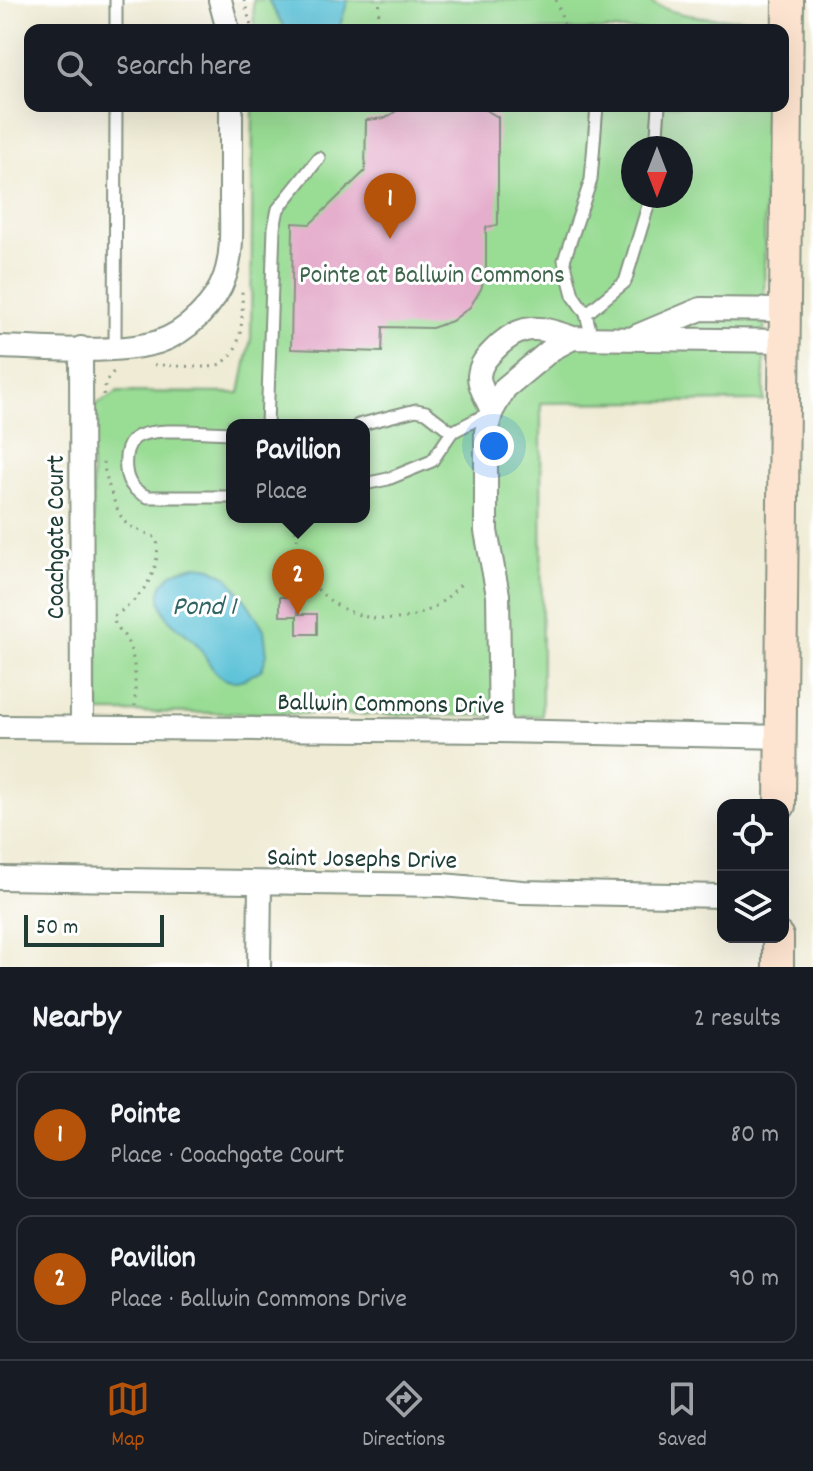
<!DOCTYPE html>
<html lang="en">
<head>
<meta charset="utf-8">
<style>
	body { margin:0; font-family:Dekko,sans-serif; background:#20242c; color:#f1f3f6 }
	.controls { position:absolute; right:24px; bottom:24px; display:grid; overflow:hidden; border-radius:16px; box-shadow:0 8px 32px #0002 }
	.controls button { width:72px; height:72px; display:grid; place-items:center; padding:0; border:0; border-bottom:2px solid #363941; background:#171b24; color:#f1f3f6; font:40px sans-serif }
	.compass { position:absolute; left:621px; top:136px; width:72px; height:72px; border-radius:50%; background:#171b24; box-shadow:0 8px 32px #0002; rotate:180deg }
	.scale { position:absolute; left:24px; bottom:20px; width:140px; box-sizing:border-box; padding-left:8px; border:4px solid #1f3d34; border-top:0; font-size:22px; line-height:28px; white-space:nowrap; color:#1f3d34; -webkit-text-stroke:6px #fff; paint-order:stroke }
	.you { position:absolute; left:494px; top:446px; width:28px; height:28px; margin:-20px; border:6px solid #fff; border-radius:50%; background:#1a73e8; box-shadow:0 0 0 12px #1a73e833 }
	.badge { display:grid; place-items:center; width:52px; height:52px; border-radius:50%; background:#b45309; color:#fff; font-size:26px; font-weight:700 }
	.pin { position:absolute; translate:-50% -66px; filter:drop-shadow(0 2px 4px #0008) }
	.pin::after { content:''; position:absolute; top:42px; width:28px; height:24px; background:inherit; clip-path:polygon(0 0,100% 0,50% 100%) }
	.popup { position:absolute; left:226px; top:419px; width:144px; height:104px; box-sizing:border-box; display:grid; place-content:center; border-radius:16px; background:#171b24; filter:drop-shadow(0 2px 6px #0005); font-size:26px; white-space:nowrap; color:#9ea1a6 }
	.popup b { font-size:30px; color:#f1f3f6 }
	.popup::after { content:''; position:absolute; left:50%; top:100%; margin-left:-16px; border:16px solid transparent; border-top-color:#171b24 }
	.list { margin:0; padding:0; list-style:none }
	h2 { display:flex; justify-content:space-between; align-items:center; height:104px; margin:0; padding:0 32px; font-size:34px }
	h2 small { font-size:26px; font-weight:400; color:#9ea1a6 }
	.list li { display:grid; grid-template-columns:52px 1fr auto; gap:24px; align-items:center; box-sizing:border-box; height:128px; margin:0 16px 16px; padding:0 16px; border:2px solid #363941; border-radius:16px }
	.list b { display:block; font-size:30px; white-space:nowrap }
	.list p { margin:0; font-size:26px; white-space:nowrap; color:#9ea1a6 }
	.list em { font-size:26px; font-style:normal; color:#9ea1a6 }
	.icon { flex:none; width:44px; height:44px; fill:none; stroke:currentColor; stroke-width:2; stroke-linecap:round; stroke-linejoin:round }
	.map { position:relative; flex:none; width:813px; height:967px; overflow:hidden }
	.search { position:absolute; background:#171b24; box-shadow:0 8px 32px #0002; left:24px; right:24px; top:24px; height:88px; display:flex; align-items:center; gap:20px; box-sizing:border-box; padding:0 28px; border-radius:16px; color:#9ea1a6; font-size:30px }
	.sheet { height:392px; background:#171b24 }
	nav { display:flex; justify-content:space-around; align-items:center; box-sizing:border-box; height:112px; border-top:2px solid #363941; background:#171b24; font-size:22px; color:#9ea1a6 }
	nav a { display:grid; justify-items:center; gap:4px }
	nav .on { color:#b45309 }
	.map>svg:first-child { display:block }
	.green { fill:#99dc94; stroke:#5c8c64; stroke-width:2; fill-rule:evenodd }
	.water { fill:#5ac1d7; stroke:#3c7f86; stroke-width:2 }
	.building { fill:#e5aecc }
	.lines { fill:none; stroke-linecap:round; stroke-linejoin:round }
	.lane-casing { stroke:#879484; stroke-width:15 }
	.street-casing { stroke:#879484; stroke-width:26 }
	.secondary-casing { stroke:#879484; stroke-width:34 }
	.path { stroke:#879484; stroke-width:3; stroke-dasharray:2 6; stroke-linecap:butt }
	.lane { stroke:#fff; stroke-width:11 }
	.street { stroke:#fff; stroke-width:22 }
	.secondary { stroke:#fde4d0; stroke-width:30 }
	.labels { text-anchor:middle; stroke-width:6; stroke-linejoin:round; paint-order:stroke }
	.park-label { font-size:26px; fill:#3e654c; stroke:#fff }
	.street-label { font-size:26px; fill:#1f3d34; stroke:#fff }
	.water-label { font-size:28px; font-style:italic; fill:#316565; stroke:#fff }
</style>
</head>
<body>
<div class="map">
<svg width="813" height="967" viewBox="0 0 813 967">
	<rect width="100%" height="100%" fill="#fff"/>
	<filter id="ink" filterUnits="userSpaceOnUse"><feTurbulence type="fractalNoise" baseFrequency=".0125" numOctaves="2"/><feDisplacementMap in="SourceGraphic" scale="16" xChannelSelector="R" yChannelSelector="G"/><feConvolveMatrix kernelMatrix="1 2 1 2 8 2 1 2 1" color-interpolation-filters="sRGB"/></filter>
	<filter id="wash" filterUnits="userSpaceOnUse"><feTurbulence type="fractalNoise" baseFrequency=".006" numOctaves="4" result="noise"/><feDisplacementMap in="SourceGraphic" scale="32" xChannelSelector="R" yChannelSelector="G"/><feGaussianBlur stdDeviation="1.8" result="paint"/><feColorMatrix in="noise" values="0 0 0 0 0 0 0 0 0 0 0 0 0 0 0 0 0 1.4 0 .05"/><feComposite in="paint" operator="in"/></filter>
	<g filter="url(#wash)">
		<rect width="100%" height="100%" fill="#efebd4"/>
		<path class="green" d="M253 0H646C683 21 724 19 766 19V30H254Z
			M253 106H765L764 401 541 403 542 716 99 712 90 408 118 392 240 393 251 338ZM633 148H681V196H633ZM232 425H364V517H232Z"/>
		<path class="water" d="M268 0H348L339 29 289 30 285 29Z
			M197 566 211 568 228 577 248 604 264 629 267 655 262 669C251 676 240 684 227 680 211 674 206 654 195 642 187 633 174 627 167 617 149 587 168 570 197 566Z"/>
		<g id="blocks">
			<path class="building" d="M403 106H479L498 117V225L486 227V272L481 289 470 307 452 321 432 328 383 327 382 352 291 349 293 223 310 224 365 171 366 120 386 118Z
				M280 597H298V614H317V634H297V616H280Z"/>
		</g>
	</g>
	<g filter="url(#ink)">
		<use href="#blocks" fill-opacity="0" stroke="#879484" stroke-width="2"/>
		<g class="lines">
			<g class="lane-casing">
				<path id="lane" d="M116 30V0
					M656 148 659 106
					M586 314 625 282 651 196
					M592 338 586 314 573 295 564 260 591 180 597 106
					M115 348 116 106
					M267 425 274 228 278 209 319 158
					M358 425 416 410 426 412 452 432
					M232 433C211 433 147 425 133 440 125 448 125 460 126 470 128 485 135 491 148 497H232
					M364 484 388 479 432 461 452 432 491 412"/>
			</g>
			<g class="street-casing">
				<path id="street" d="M220 0 228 30
					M637 336 701 309 784 310
					M0 347C47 348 114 355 158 342 186 333 216 304 225 276 233 253 231 227 231 203 231 171 231 138 231 106
					M81 348 82 726
					M492 411C488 401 479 387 479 376 480 364 487 357 494 350 521 322 540 326 573 338
					M0 727 500 731 782 737
					M500 731 498 595 486 531V432L492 411 505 388 552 349 573 338 784 341
					M0 878 442 885 522 892 723 896
					M259 967 260 883"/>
			</g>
			<g class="secondary-casing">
				<path id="secondary" d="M780 805 788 0
					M778 967V937"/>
			</g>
			<path class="path" d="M244 0 252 30
				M556 0 566 30
				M377 30 380 0
				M154 365C171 365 188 367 205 367 244 367 243 319 242 291
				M103 395 106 381 115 370
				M103 462C105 475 117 517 127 524 136 531 146 531 157 539 161 573 141 599 114 616L115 625C138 646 135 677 135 706
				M294 522C297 538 299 554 305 570 325 614 385 631 427 611 441 604 450 595 461 584"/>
			<use href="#lane" class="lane"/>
			<use href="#street" class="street"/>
			<use href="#secondary" class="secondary"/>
		</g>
	</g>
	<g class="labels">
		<g class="park-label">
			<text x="432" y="282">Pointe at Ballwin Commons</text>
		</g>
		<g class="street-label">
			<text transform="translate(54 537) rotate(-90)" y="9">Coachgate Court</text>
			<text transform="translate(391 702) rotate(1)" y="9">Ballwin Commons Drive</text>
			<text transform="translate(362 857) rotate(1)" y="9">Saint Josephs Drive</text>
		</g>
		<g class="water-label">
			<text x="204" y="614">Pond 1</text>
		</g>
	</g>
</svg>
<div class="controls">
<button><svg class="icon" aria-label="locate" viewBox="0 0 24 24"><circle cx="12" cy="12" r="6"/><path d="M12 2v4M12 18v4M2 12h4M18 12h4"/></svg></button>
<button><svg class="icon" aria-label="layers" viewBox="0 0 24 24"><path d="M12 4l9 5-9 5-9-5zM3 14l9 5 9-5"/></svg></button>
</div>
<svg class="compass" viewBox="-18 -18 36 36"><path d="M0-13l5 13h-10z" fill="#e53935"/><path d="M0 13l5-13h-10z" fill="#9ea1a6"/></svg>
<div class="scale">50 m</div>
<div class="you"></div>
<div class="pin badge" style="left:390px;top:239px">1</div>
<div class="pin badge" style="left:298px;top:615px">2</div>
<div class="popup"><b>Pavilion</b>Place</div>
<div class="search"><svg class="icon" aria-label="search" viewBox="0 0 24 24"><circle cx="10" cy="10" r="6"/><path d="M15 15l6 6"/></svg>Search here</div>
</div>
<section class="sheet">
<h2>Nearby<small>2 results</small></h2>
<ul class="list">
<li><span class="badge">1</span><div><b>Pointe</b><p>Place · Coachgate Court</p></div><em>80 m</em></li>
<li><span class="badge">2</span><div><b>Pavilion</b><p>Place · Ballwin Commons Drive</p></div><em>90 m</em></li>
</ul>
</section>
<nav>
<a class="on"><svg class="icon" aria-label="map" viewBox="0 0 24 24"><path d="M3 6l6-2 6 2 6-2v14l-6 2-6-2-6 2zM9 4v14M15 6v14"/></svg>Map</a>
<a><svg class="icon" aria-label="directions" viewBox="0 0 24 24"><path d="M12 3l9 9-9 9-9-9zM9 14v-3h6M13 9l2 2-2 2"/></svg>Directions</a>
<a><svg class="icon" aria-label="saved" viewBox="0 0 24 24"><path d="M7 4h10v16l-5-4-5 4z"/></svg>Saved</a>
</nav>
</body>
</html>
